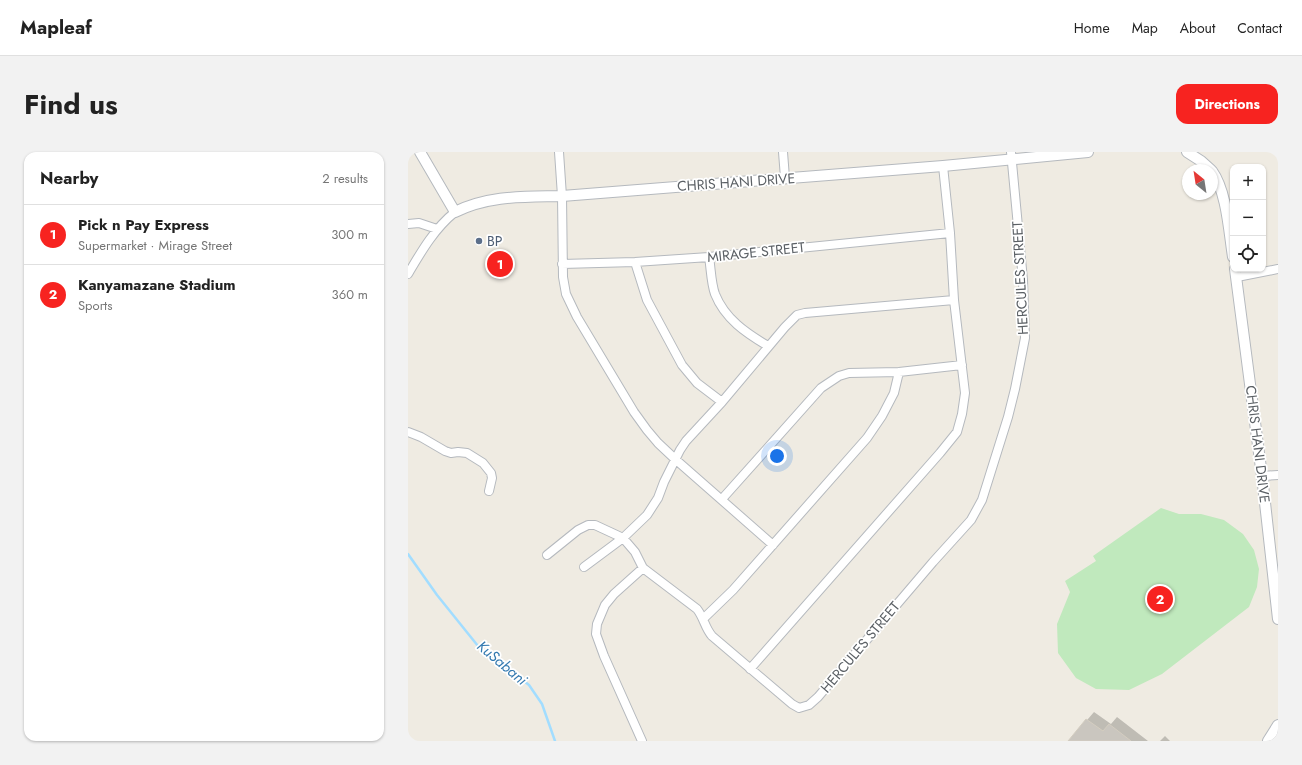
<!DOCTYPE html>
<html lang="en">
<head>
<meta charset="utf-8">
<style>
	body { margin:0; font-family:Jost,sans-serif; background:#f2f2f2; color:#222 }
	.controls { position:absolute; right:12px; top:12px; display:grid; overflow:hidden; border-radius:8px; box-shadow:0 1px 3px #0004 }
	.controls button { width:36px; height:36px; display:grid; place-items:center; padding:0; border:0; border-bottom:1px solid #e0e0e0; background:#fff; color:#222; font:20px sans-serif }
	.compass { position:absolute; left:774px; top:12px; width:36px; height:36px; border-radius:50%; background:#fff; box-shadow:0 1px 3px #0004; rotate:330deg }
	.you { position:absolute; left:369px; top:304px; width:14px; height:14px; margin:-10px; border:3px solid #fff; border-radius:50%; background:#1a73e8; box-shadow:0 0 0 6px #1a73e833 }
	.badge { display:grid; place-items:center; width:26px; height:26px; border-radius:50%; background:#f72320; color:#fff; font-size:13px; font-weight:700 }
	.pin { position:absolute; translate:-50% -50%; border:2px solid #fff; box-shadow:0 1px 4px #0006 }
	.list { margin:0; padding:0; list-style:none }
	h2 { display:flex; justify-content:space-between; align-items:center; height:52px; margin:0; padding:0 16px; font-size:17px }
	h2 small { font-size:13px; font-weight:400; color:#767676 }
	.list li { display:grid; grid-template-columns:26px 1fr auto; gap:12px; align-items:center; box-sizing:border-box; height:60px; padding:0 16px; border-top:1px solid #e0e0e0 }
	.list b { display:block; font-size:15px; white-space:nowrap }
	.list p { margin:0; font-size:13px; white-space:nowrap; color:#767676 }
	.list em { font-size:13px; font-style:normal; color:#767676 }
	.icon { flex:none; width:22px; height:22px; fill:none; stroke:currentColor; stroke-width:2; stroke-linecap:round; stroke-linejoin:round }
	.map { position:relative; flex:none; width:870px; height:589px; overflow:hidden; border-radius:12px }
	header { display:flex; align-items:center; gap:24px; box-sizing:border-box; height:56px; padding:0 20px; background:#fff; border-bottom:1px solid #e0e0e0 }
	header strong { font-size:19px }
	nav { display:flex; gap:22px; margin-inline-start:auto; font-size:14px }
	.intro { display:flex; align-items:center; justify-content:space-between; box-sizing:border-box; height:96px; padding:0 24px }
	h1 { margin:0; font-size:28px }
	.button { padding:10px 18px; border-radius:12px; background:#f72320; color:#fff; font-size:14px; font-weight:700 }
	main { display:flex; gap:24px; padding:0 24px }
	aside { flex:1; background:#fff; border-radius:12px; box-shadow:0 1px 3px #0004 }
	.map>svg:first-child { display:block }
	.green { fill:#c0e9bd }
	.shadow { fill:#0003 }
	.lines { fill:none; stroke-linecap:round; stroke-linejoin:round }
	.stream { stroke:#a2ddff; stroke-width:2.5 }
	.building { fill:#cac6bf; stroke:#d4cdc0 }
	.minor-casing { stroke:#b5b9be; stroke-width:10 }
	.tertiary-casing { stroke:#b5b9be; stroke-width:12 }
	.minor { stroke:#fff; stroke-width:8 }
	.tertiary { stroke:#fff; stroke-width:10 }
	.service-dot { fill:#5c6f8a; stroke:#fff; stroke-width:1.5 }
	.labels { text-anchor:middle; stroke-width:3.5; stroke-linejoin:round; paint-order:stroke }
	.street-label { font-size:14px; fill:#5b6065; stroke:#fff }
	.service-label { font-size:14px; fill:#4e5e75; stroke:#fff; text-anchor:start }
	.water-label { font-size:15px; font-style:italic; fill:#357ab0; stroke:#fff }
</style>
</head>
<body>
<header>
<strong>Mapleaf</strong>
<nav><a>Home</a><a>Map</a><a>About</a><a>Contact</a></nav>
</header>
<div class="intro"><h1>Find us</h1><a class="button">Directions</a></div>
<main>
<aside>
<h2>Nearby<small>2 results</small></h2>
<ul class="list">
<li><span class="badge">1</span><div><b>Pick n Pay Express</b><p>Supermarket · Mirage Street</p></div><em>300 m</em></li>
<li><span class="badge">2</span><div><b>Kanyamazane Stadium</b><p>Sports</p></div><em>360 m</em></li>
</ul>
</aside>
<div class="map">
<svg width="870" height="589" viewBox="0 0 870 589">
	<rect width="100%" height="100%" fill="#efebe2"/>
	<path class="green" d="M753 356 771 362H793L816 368 835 382 846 398 851 417 849 435 841 455 754 522 721 538 688 537 668 526 650 501 649 472 662 440 657 429 688 409 685 404Z"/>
	<path class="shadow" d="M686 560 703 572 709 565 740 589H661Z
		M757 584 762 589H752Z"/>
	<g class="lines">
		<path class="stream" d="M0 402 29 443 70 494 121 533 134 552 147 589"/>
	</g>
	<path class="building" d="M678 567 695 579 701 572 723 589H660Z"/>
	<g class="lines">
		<g class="minor-casing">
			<path id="minor" d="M151 0 154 44 155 125 158 142 169 165 226 260 239 278 250 291 267 307 365 393
				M375 0 377 26
				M0 72 11 71 29 77
				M301 105C303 117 303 131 307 142 317 167 338 181 360 194
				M227 110 239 148 274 213 289 231 314 250
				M154 112 227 110 301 105 542 81
				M0 122C13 100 26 77 47 60
				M829 125 870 117
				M0 280 13 285 37 299 43 301 50 300 59 301 75 311 83 321 84 326 81 339
				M854 324 870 323
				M314 347 413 236 431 224 441 221 491 220 554 213
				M139 403 170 378 180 373H187L215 386 227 400 235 416 289 457C296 466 297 476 304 484L384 552 391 556 401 553 410 545 525 410 563 368 574 348 600 265 607 237 617 186 615 128 603 0
				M176 415 215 386 239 363 250 346 256 330 272 298 278 289 314 250 377 175 389 163 397 161 546 148
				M295 467 325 438 459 286 474 264 486 241 491 220
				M342 517 532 301 549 280 554 262 557 241 546 148 542 81 535 14
				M234 589 196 504 188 482 189 472 197 453 206 442 235 416"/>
		</g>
		<g class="tertiary-casing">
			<path id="tertiary" d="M12 0 47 60C82 43 116 45 154 44L535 14 680 0
				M779 0 793 9 803 18
				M804 19C819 40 821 80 825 105
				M827 117 854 324 870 467
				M860 589 870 573"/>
		</g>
		<use href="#minor" class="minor"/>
		<use href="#tertiary" class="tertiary"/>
	</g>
	<circle class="service-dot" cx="71" cy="89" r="4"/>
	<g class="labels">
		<g class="street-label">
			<text transform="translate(328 30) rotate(-4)" y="5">CHRIS HANI DRIVE</text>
			<text transform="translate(348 100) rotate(-6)" y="5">MIRAGE STREET</text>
			<text transform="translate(612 126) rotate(-93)" y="5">HERCULES STREET</text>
			<text transform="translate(850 292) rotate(83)" y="5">CHRIS HANI DRIVE</text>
			<text transform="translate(452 495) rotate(-50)" y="5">HERCULES STREET</text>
		</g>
		<g class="service-label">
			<text x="79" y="94">BP</text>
		</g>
		<g class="water-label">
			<text transform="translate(94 511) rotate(40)" y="5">KuSabani</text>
		</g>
	</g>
</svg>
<div class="controls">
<button>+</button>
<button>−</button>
<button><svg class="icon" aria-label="locate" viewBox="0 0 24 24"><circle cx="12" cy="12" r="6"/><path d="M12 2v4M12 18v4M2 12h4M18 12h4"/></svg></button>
</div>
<svg class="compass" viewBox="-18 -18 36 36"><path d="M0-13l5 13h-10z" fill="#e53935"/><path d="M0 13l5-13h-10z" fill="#767676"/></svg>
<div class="you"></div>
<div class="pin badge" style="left:92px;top:112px">1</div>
<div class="pin badge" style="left:752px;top:447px">2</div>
</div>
</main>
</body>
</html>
